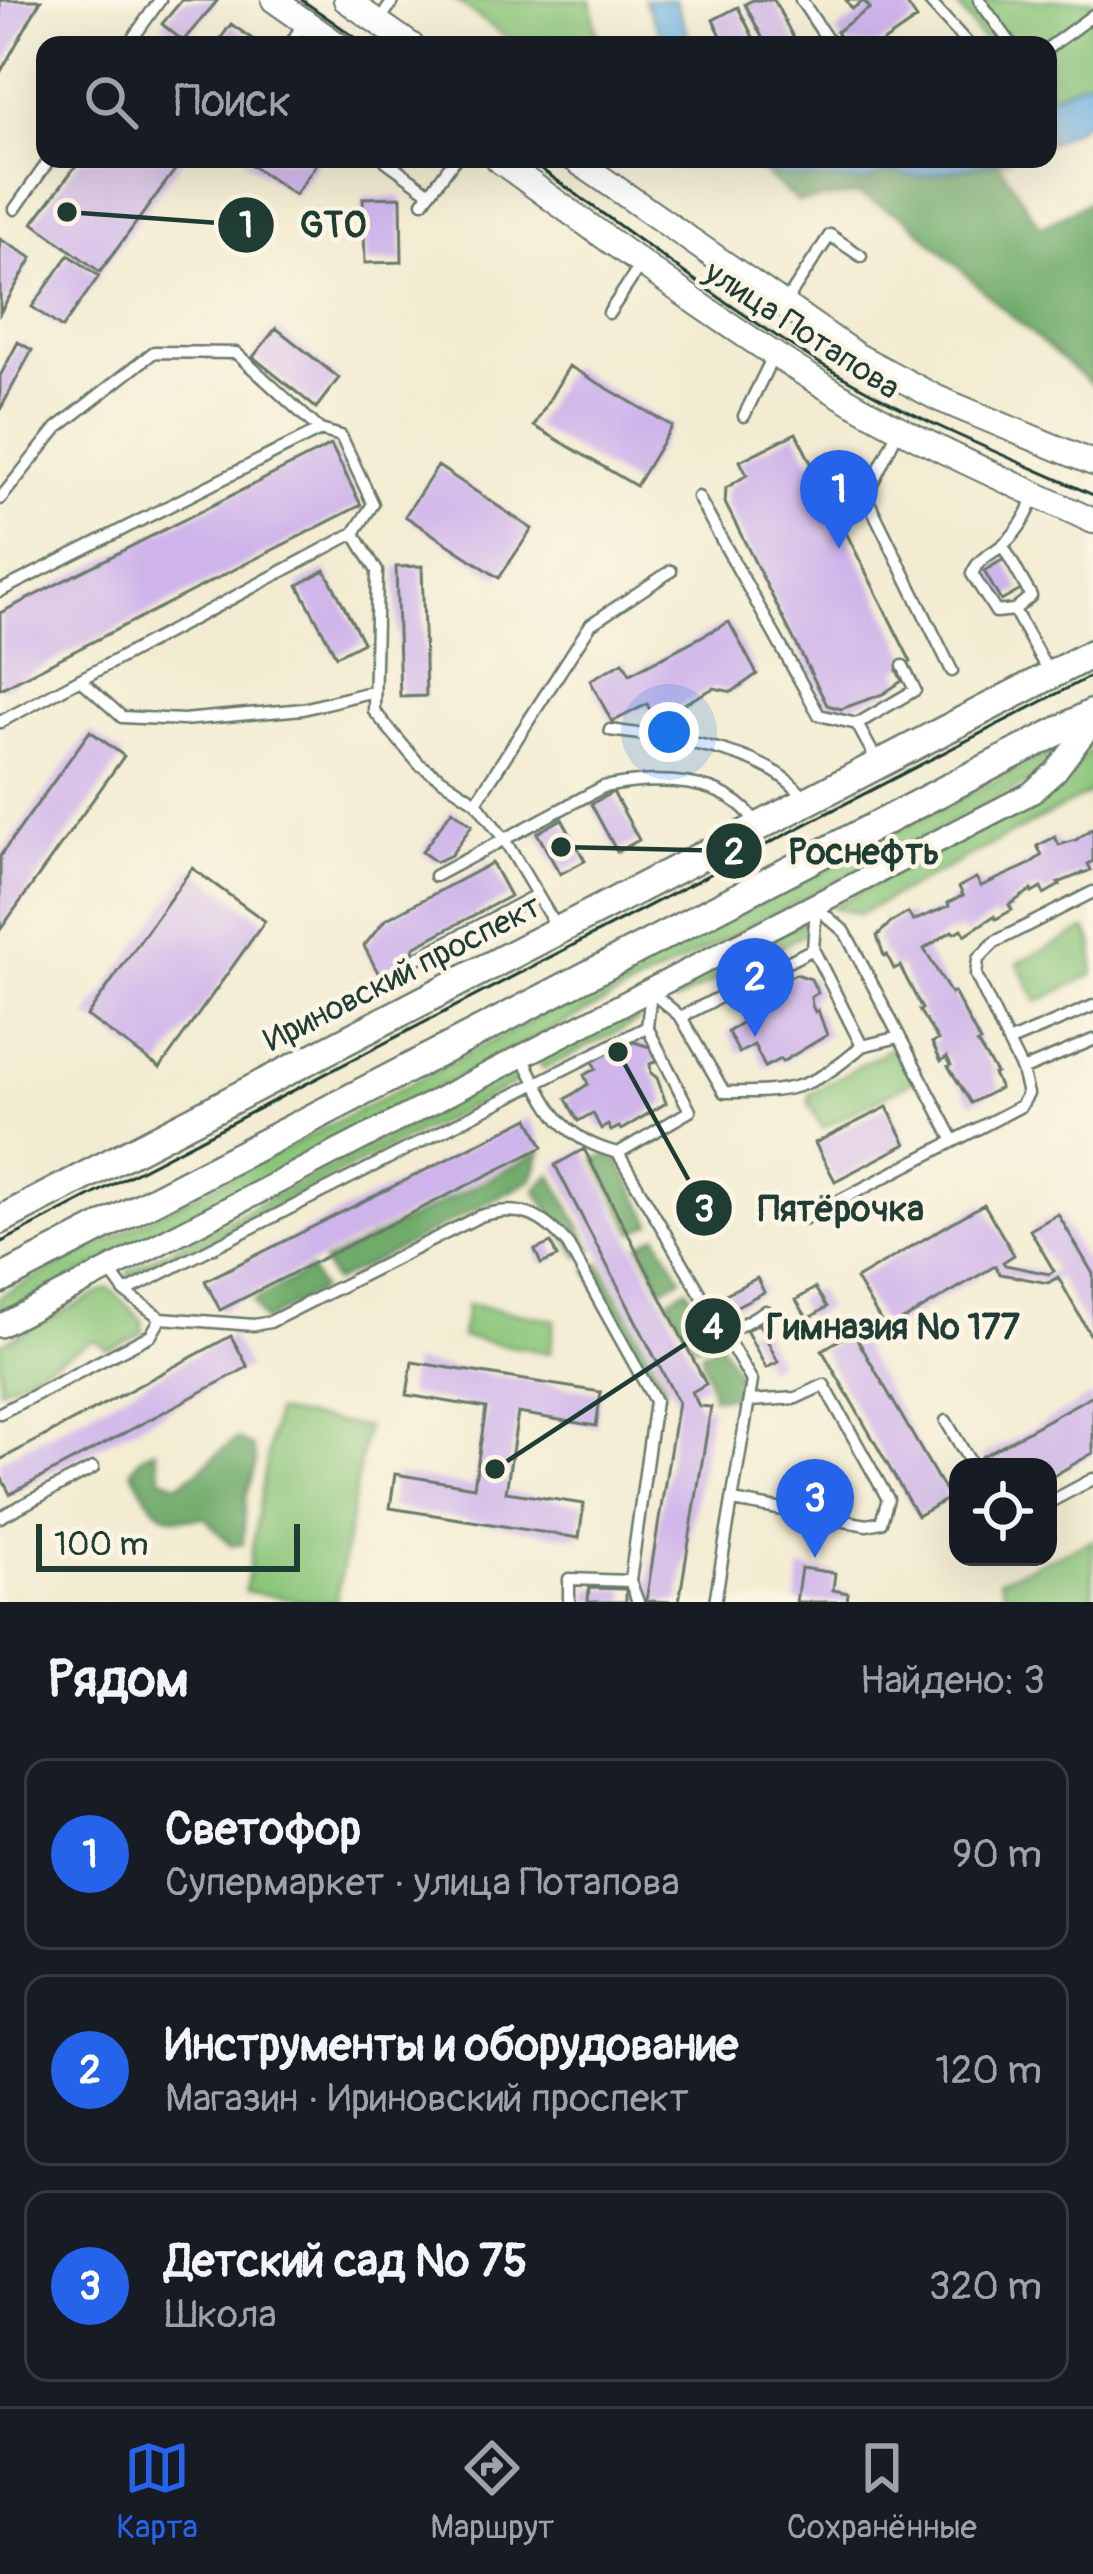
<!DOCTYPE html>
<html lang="ru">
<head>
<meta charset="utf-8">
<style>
	body { margin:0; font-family:Pangolin,sans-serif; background:#242831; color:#f1f3f6 }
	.controls { position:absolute; right:36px; bottom:36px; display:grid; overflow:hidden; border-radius:24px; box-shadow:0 12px 48px #0002 }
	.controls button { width:108px; height:108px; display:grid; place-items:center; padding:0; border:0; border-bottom:3px solid #363941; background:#171b24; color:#f1f3f6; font:60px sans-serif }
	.scale { position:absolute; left:36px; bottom:30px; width:264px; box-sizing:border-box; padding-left:12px; border:6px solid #1f3d34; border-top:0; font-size:33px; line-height:42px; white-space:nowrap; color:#1f3d34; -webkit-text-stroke:9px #fcf5e5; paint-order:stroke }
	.you { position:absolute; left:669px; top:732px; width:42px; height:42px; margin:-30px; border:9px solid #fff; border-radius:50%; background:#1a73e8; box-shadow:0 0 0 18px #1a73e833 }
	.badge { display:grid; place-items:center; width:78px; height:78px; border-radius:50%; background:#2563eb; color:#fff; font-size:39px; font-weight:700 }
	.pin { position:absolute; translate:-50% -99px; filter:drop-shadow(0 3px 6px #0008) }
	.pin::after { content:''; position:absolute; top:63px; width:42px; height:36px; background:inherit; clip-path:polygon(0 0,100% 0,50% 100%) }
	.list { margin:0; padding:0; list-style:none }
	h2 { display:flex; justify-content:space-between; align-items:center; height:156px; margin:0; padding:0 48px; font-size:51px }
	h2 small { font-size:39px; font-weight:400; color:#9ea1a6 }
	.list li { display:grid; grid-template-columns:78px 1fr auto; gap:36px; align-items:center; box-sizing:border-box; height:192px; margin:0 24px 24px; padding:0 24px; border:3px solid #363941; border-radius:24px }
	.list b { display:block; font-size:45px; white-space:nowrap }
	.list p { margin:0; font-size:39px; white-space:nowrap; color:#9ea1a6 }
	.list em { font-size:39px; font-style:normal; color:#9ea1a6 }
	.icon { flex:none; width:66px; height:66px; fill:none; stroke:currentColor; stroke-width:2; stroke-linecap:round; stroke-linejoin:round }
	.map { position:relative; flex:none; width:1093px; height:1602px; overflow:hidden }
	.search { position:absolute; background:#171b24; box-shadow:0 12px 48px #0002; left:36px; right:36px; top:36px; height:132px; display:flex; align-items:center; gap:30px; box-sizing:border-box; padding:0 42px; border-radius:24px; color:#9ea1a6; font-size:45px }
	.sheet { height:804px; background:#171b24 }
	nav { display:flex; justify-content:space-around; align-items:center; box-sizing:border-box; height:168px; border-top:3px solid #363941; background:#171b24; font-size:33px; color:#9ea1a6 }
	nav a { display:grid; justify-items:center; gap:6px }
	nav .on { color:#2563eb }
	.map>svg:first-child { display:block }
	.green { fill:#8bc67a; stroke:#558257; stroke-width:3 }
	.forest { fill:#70ab6a; stroke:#48744f; stroke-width:3 }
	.water { fill:#6fb5e6; stroke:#47798d; stroke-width:3 }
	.building { fill:#ceb4ea }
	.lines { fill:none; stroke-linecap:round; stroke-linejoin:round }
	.service-casing { stroke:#697a6b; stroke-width:15 }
	.minor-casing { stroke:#697a6b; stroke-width:26 }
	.tertiary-casing { stroke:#697a6b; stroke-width:28 }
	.secondary-casing { stroke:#697a6b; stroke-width:32 }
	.service { stroke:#fff; stroke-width:10 }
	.minor { stroke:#fff; stroke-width:21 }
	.tertiary { stroke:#fff; stroke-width:24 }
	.secondary { stroke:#fff; stroke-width:27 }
	.tram { stroke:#1f3d34; stroke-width:3 }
	.labels { text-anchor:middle; stroke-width:9; stroke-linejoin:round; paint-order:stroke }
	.street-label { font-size:33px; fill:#1f3d34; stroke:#fcf5e5 }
	.leader { fill:none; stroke:#1f3d34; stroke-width:4.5 }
	.callout-dot { fill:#1f3d34; stroke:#fcf5e5; stroke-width:4.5 }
	.mark-label { font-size:36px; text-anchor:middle; font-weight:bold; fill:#fff }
	.callout-label { font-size:36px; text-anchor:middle; font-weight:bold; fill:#1f3d34; stroke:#fcf5e5; stroke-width:9; stroke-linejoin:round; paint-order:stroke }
</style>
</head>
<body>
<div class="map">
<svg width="1093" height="1602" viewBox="0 0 1093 1602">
	<rect width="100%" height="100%" fill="#fcf5e5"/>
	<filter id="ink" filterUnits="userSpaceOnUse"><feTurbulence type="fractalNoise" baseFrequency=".00833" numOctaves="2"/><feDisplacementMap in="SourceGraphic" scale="24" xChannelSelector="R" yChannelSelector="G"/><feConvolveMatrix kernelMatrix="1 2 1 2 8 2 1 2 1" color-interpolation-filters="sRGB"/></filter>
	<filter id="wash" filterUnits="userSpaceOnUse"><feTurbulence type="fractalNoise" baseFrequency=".004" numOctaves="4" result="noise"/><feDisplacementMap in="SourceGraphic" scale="48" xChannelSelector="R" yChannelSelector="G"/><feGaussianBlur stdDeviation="2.7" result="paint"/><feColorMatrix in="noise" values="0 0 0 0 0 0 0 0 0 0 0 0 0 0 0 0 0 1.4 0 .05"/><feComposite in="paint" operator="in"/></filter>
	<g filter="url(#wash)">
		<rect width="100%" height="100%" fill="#f3ecd2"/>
		<path class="green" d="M455 0H591L597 35 588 45H517Z
			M954 0H1093V77L1048 97V45H986Z
			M1093 746V791L860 914 832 907 1063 777Z
			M1056 749 1058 752 1027 783 0 1316V1296Z
			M808 919V932L674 1002 669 991Z
			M1086 929 1093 943V974L1037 1002 1018 963Z
			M631 1011 638 1021 543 1069 537 1059Z
			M896 1045 914 1080 823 1128 809 1104 810 1094Z
			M519 1069 521 1074 517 1082 138 1277 128 1275 130 1270Z
			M109 1288 142 1320 143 1333 108 1350 94 1340 0 1389V1344Z
			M467 1304 555 1320 550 1353 461 1337Z
			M275 1412 366 1427 336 1602H307L245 1591Z
			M1093 1540V1602H1008L999 1580Z"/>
		<path class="forest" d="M999 163 1040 227 1093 200V386L1002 308 907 219 858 194 798 202 762 172 798 178 865 182 886 172 919 177Z
			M541 1152 532 1180 334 1282 323 1263Z
			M607 1156 619 1161 652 1223 634 1233 595 1159Z
			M551 1174 593 1250 579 1257 536 1190Z
			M657 1235 681 1278 663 1288 640 1245Z
			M600 1263 665 1385V1390L655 1392 587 1270Z
			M310 1270 321 1290 264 1321 253 1301Z
			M687 1288 714 1334 695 1345 668 1299Z
			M719 1341 737 1372 739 1396 713 1397 701 1353Z
			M237 1439 252 1446 256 1462 246 1497 243 1544 231 1545 204 1517C158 1525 153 1507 131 1470L141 1457 155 1449 161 1478 178 1484C201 1473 215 1452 237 1439Z"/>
		<path class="water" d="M644 0H675L692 45H666Z
			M1093 77V118L1048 144V97Z
			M740 159H1010L919 177 886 172 865 182 798 178 762 172Z"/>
		<g id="blocks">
			<path class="building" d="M0 0H41L0 73Z
				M182 0H218L183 41 162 24Z
				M753 0H774L797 45H766L745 4Z
				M846 0H904L917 19 879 45H845L836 32 870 8 864 1 852 9Z
				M738 7 757 45H726L713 20Z
				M231 24 261 45H216Z
				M81 159H183L100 272 33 223Z
				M242 159H320L295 195Z
				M401 197 402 262 365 263 363 198Z
				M0 239 32 258 0 313Z
				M69 255 99 276 62 328 32 307Z
				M276 328 339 378 316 408 253 357Z
				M18 342 32 350 0 410V376Z
				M569 366 672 426 636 486 534 426Z
				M796 433 911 662 897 670 902 681 883 694 841 709 827 705 725 503 726 488 747 475 740 461Z
				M331 445 361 505 0 689V613Z
				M438 466 532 529 499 578 405 516Z
				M1004 559 1021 590 1001 601 984 571Z
				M422 566 426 696 400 697 396 567Z
				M325 570 363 642 336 656 298 585Z
				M729 622 757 674 732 692 714 688 655 719 647 704 612 722 590 680 623 662 630 674Z
				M90 731 124 756 0 930V856Z
				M613 792 639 840 617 852 591 804Z
				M452 810 472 825 451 855 436 862 422 852Z
				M562 819 585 861 560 874 537 833Z
				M1093 828V861L1088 864 1091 870 1058 883 1060 885 1044 894 1041 888 1032 893 1031 890 1009 905 1012 910 996 919 994 916 965 935 962 929 954 933 952 931 924 949 951 994 954 992 980 1042 977 1043 996 1073 993 1074 1000 1088 971 1103 948 1066 951 1065 947 1057 941 1061 932 1043 938 1040 919 1010 922 1009 900 966 894 969 887 955 884 956 877 936 891 922 908 913 913 921 949 906 948 903 963 895 959 887 976 878 981 886 1028 865 1042 855 1037 846 1055 837 1059 845 1076 840Z
				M492 863 510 896 414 947 413 954 406 958 411 969 383 982 364 946 385 920Z
				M192 868 265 921 160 1068 87 1016Z
				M796 974 811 979 818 993 811 997 812 1005 815 1012 818 1010 827 1035 782 1062 780 1059 765 1067 754 1045 739 1053 728 1032 757 1012 754 1006 769 994 764 984 782 975 784 980Z
				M634 1042 650 1047 657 1061 650 1064 651 1073 657 1078 666 1103 621 1130 619 1127 611 1131 608 1125 601 1129 593 1113 578 1121 566 1099 588 1084 584 1075 596 1069 591 1058 621 1043 624 1047Z
				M887 1107 906 1144 835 1181 815 1143Z
				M529 1118 543 1147 220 1310 205 1281Z
				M584 1149 706 1384 692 1392 699 1406 711 1407 679 1602 646 1601 678 1402 555 1165Z
				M984 1204 1014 1255 1003 1262 1005 1265 1049 1274 1054 1271 1030 1230 1058 1214 1093 1274V1340L1058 1277 1048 1283 1000 1274 995 1266 886 1330 856 1279Z
				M551 1243 557 1257 541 1264 535 1250Z
				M757 1278 764 1292 731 1309 724 1295Z
				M815 1288 827 1307 808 1319 796 1300Z
				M759 1324 778 1362 766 1368 746 1330Z
				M853 1332 949 1498 917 1516 822 1350Z
				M231 1336 248 1367 10 1494 0 1475V1460Z
				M412 1362 601 1392 596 1426 518 1413 506 1492 584 1504 579 1538 390 1508 395 1474 474 1487 486 1408 407 1395Z
				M1093 1395V1453L1048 1479V1467H987L981 1457Z
				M801 1568 835 1573 833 1590 848 1593 847 1602H796Z
				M589 1588 626 1589V1602H588Z"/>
		</g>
	</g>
	<g filter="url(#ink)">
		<use href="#blocks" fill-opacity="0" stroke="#697a6b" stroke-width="3"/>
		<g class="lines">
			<g class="service-casing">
				<path id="service" d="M801 0 831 45
					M928 0 969 45
					M979 0 1012 45
					M378 22 394 0
					M128 45 160 0
					M290 45 303 24
					M1048 48 1093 15
					M386 161 430 193
					M423 202 455 159
					M15 209 50 159
					M785 303 830 235 861 256
					M609 313 640 266
					M744 416 774 354
					M899 429 866 496 952 671
					M320 430 341 436 373 504 354 533
					M698 497 819 715 857 724 877 761
					M0 499 57 428 154 352 236 353 320 430 0 591
					M1003 546 1031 596 1014 610 996 612 972 574C979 558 987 557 1000 547 1016 535 1028 516 1034 497
					M1014 610 1050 675
					M80 679 122 717 183 720 303 709 374 691
					M0 722 354 533 377 571 374 711 419 764 476 802 504 839 557 928
					M857 724 915 690 903 666
					M610 730C666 738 772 748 805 800
					M476 802 591 624 671 571
					M435 876 603 787C653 777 726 775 757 824
					M816 907 845 932 954 1141 1021 1106 1028 1094 1022 1070 1008 1042 1093 1006
					M813 949 816 907
					M408 963 536 895
					M651 992 681 1017 724 1092C789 1093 812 1090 862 1046L813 949 681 1017
					M1008 1042 976 975 978 959 995 942 1093 892
					M862 1046 899 1037
					M523 1058C550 1108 559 1138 618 1153L690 1111 647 1027 651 992
					M1022 1070 1093 1040
					M618 1153 752 1381 715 1602
					M804 1219 954 1141
					M109 1270 125 1292 161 1318
					M125 1292 647 1027
					M724 1335 765 1311
					M0 1413 151 1335 161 1318 254 1325 270 1322 480 1216C519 1204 542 1214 568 1245L655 1401 630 1581 569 1579V1602
					M946 1421 973 1467
					M733 1501 867 1525 881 1522 888 1499 824 1385 796 1398 750 1401
					M1048 1503 1093 1479
					M0 1517 93 1468
					M630 1581 638 1602"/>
			</g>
			<g class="minor-casing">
				<path id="minor" d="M0 1326 1031 793 1056 771 1093 722"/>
			</g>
			<g class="tertiary-casing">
				<path id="tertiary" d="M274 0 338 45
					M346 0 411 45
					M497 159C611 241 724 327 846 399 925 445 1010 482 1093 521
					M574 159 856 355 937 398 1093 463"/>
			</g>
			<g class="secondary-casing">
				<path id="secondary" d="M0 1220 1093 653
					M0 1280 1093 713"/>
			</g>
			<use href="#service" class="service"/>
			<use href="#minor" class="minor"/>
			<use href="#tertiary" class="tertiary"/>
			<use href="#secondary" class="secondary"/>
			<path class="tram" d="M302 0 366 45
				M527 159C629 231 729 310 836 373 918 421 1007 456 1093 495
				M0 1243 1093 675"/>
		</g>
	</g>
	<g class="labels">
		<g class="street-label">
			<text transform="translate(803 329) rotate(33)" y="12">улица Потапова</text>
			<text transform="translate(402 972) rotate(-27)" y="12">Ириновский проспект</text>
		</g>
	</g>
	<path class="leader" d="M67 212L246 225M561 847L734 851M618 1052L704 1208M495 1469L713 1326"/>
	<g class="callout-dot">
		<circle cx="67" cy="212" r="12"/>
		<circle cx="561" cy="847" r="12"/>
		<circle cx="618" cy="1052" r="12"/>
		<circle cx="495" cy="1469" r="12"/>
		<circle cx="246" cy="225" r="30"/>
		<circle cx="734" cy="851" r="30"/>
		<circle cx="704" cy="1208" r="30"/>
		<circle cx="713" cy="1326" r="30"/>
	</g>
	<g class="mark-label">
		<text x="246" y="237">1</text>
		<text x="734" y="864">2</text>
		<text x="704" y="1221">3</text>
		<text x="713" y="1339">4</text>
	</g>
	<g class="callout-label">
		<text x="333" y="237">GTO</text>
		<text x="864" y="864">Роснефть</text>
		<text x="841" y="1221">Пятёрочка</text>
		<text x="893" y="1339">Гимназия № 177</text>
	</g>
</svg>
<div class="controls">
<button><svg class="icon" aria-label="locate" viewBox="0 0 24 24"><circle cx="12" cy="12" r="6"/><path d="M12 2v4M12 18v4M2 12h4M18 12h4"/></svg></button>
</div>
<div class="scale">100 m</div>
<div class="you"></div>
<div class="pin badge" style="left:839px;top:549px">1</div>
<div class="pin badge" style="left:755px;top:1037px">2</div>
<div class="pin badge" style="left:815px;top:1558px">3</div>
<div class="search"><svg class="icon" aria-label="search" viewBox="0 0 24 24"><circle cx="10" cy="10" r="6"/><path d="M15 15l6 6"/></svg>Поиск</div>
</div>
<section class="sheet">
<h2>Рядом<small>Найдено: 3</small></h2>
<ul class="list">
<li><span class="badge">1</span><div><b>Светофор</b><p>Супермаркет · улица Потапова</p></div><em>90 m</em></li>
<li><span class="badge">2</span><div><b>Инструменты и оборудование</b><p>Магазин · Ириновский проспект</p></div><em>120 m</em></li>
<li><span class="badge">3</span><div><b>Детский сад № 75</b><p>Школа</p></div><em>320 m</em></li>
</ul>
</section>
<nav>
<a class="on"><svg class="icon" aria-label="map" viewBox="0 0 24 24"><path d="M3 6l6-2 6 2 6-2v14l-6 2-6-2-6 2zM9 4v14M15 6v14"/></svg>Карта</a>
<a><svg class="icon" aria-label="directions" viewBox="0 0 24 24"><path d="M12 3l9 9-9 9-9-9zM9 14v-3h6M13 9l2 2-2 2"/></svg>Маршрут</a>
<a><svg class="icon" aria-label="saved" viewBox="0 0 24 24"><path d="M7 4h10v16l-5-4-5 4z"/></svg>Сохранённые</a>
</nav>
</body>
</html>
